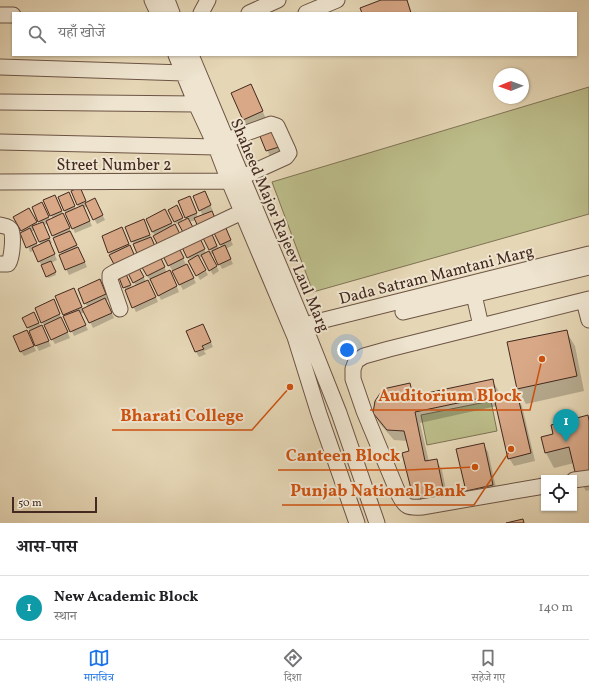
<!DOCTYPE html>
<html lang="hi">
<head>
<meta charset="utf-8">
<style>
	body { margin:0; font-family:Vollkorn,"Noto Serif Devanagari",serif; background:#f2f2f2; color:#202124 }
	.controls { position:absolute; right:12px; bottom:12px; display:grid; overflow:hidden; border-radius:0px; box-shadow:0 1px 3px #0004 }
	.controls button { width:36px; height:36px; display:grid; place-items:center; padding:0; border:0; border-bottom:1px solid #e0e0e0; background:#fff; color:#202124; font:20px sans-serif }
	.compass { position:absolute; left:493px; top:68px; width:36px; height:36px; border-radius:50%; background:#fff; box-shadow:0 1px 3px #0004; rotate:269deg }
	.scale { position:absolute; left:12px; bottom:10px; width:85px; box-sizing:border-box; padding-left:4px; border:2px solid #43291f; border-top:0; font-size:11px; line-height:14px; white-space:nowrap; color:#43291f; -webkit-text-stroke:3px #eee4cf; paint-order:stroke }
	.you { position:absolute; left:347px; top:350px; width:14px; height:14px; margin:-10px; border:3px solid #fff; border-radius:50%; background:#1a73e8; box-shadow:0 0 0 6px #1a73e833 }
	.badge { display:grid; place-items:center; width:26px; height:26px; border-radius:50%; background:#1a73e8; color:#fff; font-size:13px; font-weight:700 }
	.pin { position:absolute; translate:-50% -33px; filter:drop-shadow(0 1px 2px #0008) }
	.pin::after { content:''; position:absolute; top:21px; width:14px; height:12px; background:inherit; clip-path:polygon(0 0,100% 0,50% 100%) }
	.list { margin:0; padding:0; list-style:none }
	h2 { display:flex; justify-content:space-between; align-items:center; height:52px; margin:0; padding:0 16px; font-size:17px }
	h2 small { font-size:13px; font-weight:400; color:#757577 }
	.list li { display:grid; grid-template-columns:26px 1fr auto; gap:12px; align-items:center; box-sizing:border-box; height:64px; padding:0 16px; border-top:1px solid #e0e0e0 }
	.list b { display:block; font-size:15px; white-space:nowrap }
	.list p { margin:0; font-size:13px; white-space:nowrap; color:#757577 }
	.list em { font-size:13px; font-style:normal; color:#757577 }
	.icon { flex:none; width:22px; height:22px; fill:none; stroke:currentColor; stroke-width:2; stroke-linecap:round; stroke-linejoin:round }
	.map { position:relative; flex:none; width:589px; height:523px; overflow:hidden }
	.search { position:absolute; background:#fff; box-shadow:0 1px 3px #0004; left:12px; right:12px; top:12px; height:44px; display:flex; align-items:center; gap:10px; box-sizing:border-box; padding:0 14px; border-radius:0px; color:#757577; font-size:15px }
	.sheet { height:116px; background:#fff }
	nav { display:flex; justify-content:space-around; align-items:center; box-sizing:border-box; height:56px; border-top:1px solid #e0e0e0; background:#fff; font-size:11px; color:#757577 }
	nav a { display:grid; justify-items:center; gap:2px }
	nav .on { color:#1a73e8 }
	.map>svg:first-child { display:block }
	.green { fill:#bbbc89; stroke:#7f7254 }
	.shadow { fill:#0003; fill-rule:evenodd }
	.building { fill:#d8a887; stroke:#43291f }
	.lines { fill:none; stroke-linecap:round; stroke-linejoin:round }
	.minor-casing { stroke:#6c5444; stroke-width:17 }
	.minor { stroke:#eee4cf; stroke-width:15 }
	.labels { text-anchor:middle; stroke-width:4; stroke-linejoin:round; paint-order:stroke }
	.street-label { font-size:16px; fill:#43291f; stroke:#eee4cf }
	.leader { fill:none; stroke:#cf520f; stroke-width:1.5 }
	.callout-dot { fill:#cf520f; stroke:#eee4cf; stroke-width:1.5 }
	.callout-label { font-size:17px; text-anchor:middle; font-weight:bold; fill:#cf520f; stroke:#eee4cf; stroke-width:4; stroke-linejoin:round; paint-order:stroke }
</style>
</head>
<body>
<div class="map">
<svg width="589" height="523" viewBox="0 0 589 523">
	<rect width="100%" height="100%" fill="#e5d6b5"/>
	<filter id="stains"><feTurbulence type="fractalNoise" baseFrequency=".005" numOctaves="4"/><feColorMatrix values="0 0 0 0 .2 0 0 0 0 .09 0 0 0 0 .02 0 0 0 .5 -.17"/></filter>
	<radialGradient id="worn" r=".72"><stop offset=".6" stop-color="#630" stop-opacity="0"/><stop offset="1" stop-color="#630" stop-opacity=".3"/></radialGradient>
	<path class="green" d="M589 87V214L313 292 272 182Z
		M491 401 497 431 427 445 421 415Z"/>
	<path class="shadow" d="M384 0H407L412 13H363Z
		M255 93 266 119 248 127 244 120Z
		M260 135 284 151 270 156Z
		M82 193 87 203 97 204 105 220 97 224 87 206 84 208 92 226 75 233 59 198 72 199 76 209 80 208 77 204Z
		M207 197 213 211H211L227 232 233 245 226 249 233 264 222 269 214 253 211 255 219 271 213 275 203 256 199 258 208 275 200 280 181 244 177 247 196 283 183 290 163 254 147 219 168 216 173 226 183 242 188 239 179 222 176 224 170 210 176 207 183 221 187 219 186 217 193 203 198 218 203 216 200 210ZM196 220 211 251 206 253 189 222ZM214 231 222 247 219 249 210 232Z
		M45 201H57L87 267 69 275 60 256 62 255 48 224 44 225 52 243 50 244 57 260 51 263 56 275 48 278 34 251 30 252 23 232 14 217 29 209 38 225 41 224 39 221 45 209 50 220 53 219ZM35 230 41 245 38 246 31 232Z
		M146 226 167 273 173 277 179 292 161 300 152 280 150 281 142 264 127 227Z
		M122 229 132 250 111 255 103 237Z
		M141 272 146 282 151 286 158 302 136 312 119 276H126L131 288 136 286 134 282Z
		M102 285 108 300 106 301 114 318 93 328 85 312 80 314 88 330 74 336 64 314 77 294 83 309 88 307 85 303Z
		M56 306 70 338 55 344 42 322Z
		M24 318 37 319 51 346 39 351Z
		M206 330 213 347 204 351 206 354 199 357 196 352Z
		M566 331 575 346 584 391 526 404 518 389 508 343Z
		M29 336 36 351 24 356 21 352Z
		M492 380 498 390 501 402 518 398 522 406 535 461 514 466 509 458 497 406 420 423 429 462 436 460 442 470 450 509 429 513 422 498 418 499 412 489 403 454 410 452 407 441 394 440 380 424 374 413 410 385 416 397Z
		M587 417 589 420V490L586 491 577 476 574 463 554 468 546 453 542 438 554 435Z
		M483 444 488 452 497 492 472 498 467 491Z"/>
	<path class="building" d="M381 0H407L411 13H362L360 8Z
		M251 84 263 111 243 120 231 93Z
		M275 128 282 146 266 151 259 134Z
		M80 187 86 201 77 205 71 191Z
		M205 191 211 205 199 211 193 196Z
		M69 192 75 206 64 211 58 197Z
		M55 195 62 211 50 216 43 200Z
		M190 196 197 213 185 218 178 201Z
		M95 198 103 215 93 220 85 203Z
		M42 202 49 217 38 222 32 207Z
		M83 205 90 221 72 229 65 213Z
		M177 205 183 218 174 222 168 210Z
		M29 208 37 222 21 231 13 217Z
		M165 209 172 223 152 232 146 219Z
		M212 211 217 223 200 231 194 218Z
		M63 213 70 228 52 236 46 221Z
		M188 218 195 231 185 236 178 223Z
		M144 219 150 235 131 242 125 227Z
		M43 222 50 238 39 242 32 226Z
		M175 224 182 238 160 249 153 236Z
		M225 226 231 240 220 245 213 231Z
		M122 227 129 244 108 253 102 236Z
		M30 228 37 243 26 248 20 233Z
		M70 231 77 245 59 253 53 238Z
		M211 232 217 246 209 250 202 236Z
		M198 234 205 249 187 258 180 243Z
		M151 237 157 251 139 258 133 244Z
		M49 240 55 254 38 262 32 248Z
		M130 245 136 259 116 268 109 255Z
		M225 245 231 259 218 265 212 251Z
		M178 246 184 258 168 266 162 254Z
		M78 247 85 262 65 270 59 255Z
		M209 251 217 266 209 271 201 255Z
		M159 254 165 267 147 276 140 264Z
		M198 255 206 270 196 276 188 261Z
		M51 261 56 272 46 277 41 265Z
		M187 264 194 278 179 285 172 271Z
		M138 266 144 277 133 283 127 271Z
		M170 270 177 286 158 296 150 279Z
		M125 272 131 285 123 288 118 275Z
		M100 279 106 294 84 304 78 289Z
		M148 280 156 297 132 308 125 290Z
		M74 288 82 307 63 315 55 296Z
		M105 298 112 313 89 323 82 309Z
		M54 299 60 314 41 323 35 308Z
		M79 310 86 325 70 332 63 316Z
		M34 312 39 323 27 328 22 318Z
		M61 317 68 332 51 340 44 325Z
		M203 324 211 342 202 346 204 349 195 352 186 331Z
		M42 325 49 341 35 346 29 331Z
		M27 330 34 346 20 352 13 336Z
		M567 330 577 376 517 389 507 342Z
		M493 379 496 395 415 412 425 461 437 459 445 498 422 503 418 488 411 489 402 453 409 451 404 431 387 430 373 413 375 401 383 389 410 383 413 396Z
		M518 397 531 453 508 459 495 402Z
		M588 415 589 421V473L576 476 569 447 545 453 541 437 553 434 551 425Z
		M484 443 493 485 466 491 456 449Z
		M523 519 524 523H506Z"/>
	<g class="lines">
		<g class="minor-casing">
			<path id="minor" d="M152 0 158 13
				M167 0 172 13
				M201 13 208 0
				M249 13 278 0
				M306 13 337 0
				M0 15H13
				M176 55 196 104 216 147 229 181 295 337 319 414 357 523
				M191 55 304 325 339 413 377 523
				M0 67 184 73
				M0 102 196 104
				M227 140 271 124 277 126 288 150 289 153 286 157 242 177
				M0 142 216 147
				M0 182 229 181
				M0 225C4 226 9 226 11 230 14 236 12 260 8 264H0
				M474 295 481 326 389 349 364 356 356 361 353 369V379L364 411 399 495C405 507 408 508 422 507L544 486
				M584 301 589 320
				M120 309 110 280V275L115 272 242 212
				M403 312 589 267
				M294 326 304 325 589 254
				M481 326 589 299
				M574 480 589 478"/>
		</g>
		<use href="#minor" class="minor"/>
	</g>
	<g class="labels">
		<g class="street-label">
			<text x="114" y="170">Street Number 2</text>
			<text transform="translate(281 225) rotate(67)" y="6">Shaheed Major Rajeev Laul Marg</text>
			<text transform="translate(436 274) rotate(-14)" y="6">Dada Satram Mamtani Marg</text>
		</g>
	</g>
	<path class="leader" d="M542 359L530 410H370M290 387L252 430H112M475 467L408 470H278M511 449L474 505H282"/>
	<g class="callout-dot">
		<circle cx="542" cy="359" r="4"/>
		<circle cx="290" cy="387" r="4"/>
		<circle cx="475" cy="467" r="4"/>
		<circle cx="511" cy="449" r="4"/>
	</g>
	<g class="callout-label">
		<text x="450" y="401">Auditorium Block</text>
		<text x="182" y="421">Bharati College</text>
		<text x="343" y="461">Canteen Block</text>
		<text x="378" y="496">Punjab National Bank</text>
	</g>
	<rect width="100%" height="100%" filter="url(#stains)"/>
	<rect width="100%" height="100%" fill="url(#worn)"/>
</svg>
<div class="controls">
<button><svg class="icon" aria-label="locate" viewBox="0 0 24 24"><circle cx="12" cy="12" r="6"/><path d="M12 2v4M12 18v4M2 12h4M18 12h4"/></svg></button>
</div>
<svg class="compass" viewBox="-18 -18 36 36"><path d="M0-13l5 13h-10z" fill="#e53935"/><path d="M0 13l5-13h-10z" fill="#757577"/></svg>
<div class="scale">50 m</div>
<div class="you"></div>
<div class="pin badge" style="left:566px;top:442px;background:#0f9aa8">1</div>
<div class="search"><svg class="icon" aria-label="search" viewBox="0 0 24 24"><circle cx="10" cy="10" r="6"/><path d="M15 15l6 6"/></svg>यहाँ खोजें</div>
</div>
<section class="sheet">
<h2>आस-पास<small></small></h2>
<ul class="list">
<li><span class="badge" style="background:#0f9aa8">1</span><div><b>New Academic Block</b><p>स्थान</p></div><em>140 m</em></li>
</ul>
</section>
<nav>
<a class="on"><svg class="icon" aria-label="map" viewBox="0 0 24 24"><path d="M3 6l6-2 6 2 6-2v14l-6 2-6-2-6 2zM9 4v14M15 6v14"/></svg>मानचित्र</a>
<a><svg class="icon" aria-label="directions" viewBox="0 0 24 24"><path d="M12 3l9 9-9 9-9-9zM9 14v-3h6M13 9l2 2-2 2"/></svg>दिशा</a>
<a><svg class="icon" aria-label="saved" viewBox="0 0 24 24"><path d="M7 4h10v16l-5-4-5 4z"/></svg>सहेजे गए</a>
</nav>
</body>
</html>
